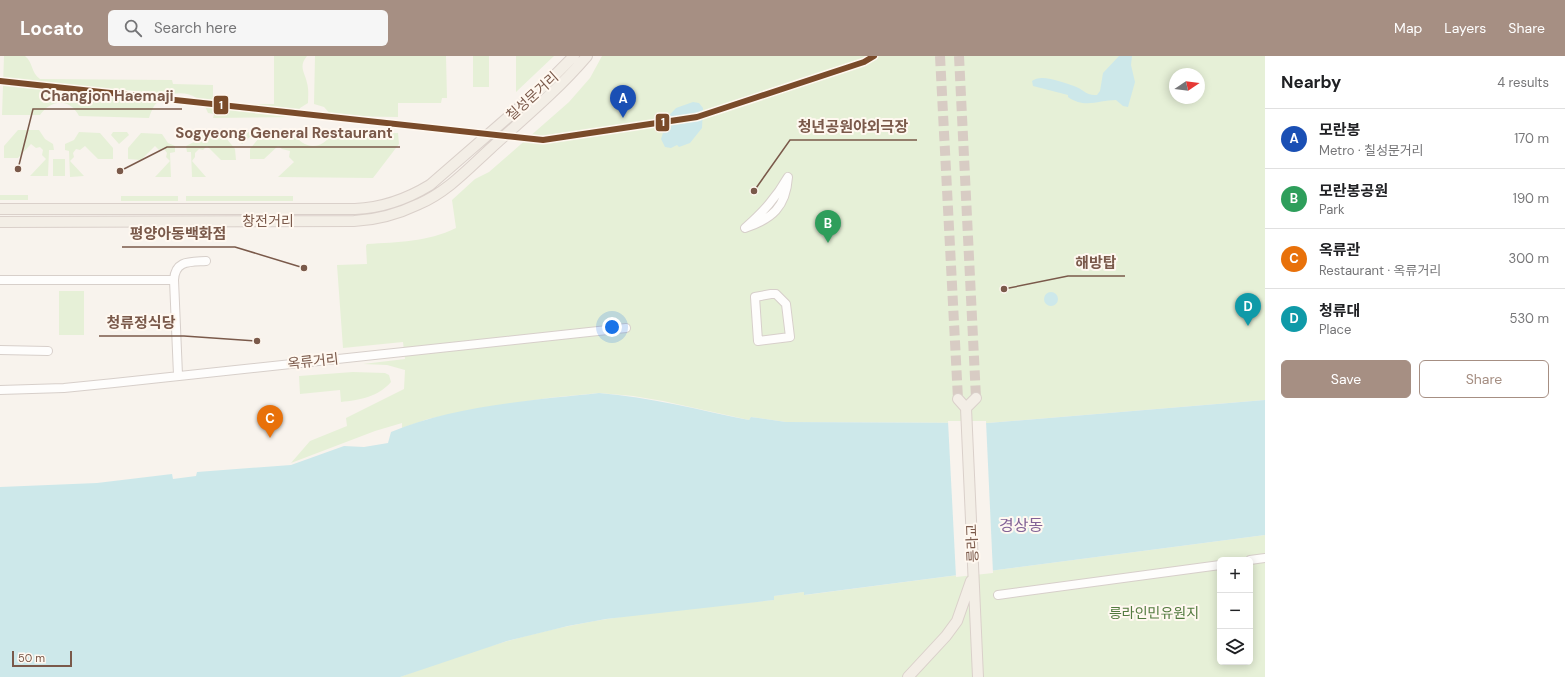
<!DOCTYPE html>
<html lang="en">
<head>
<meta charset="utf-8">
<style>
	body { margin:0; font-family:"DM Sans","Noto Sans KR",sans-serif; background:#f6f6f6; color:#202124 }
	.controls { position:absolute; right:12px; bottom:12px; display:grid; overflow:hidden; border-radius:6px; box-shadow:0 2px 10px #0003 }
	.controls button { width:36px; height:36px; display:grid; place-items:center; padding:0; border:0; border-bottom:1px solid #e0e0e0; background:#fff; color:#202124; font:20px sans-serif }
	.compass { position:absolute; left:1169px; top:12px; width:36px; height:36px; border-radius:50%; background:#fff; box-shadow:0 2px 10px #0003; rotate:77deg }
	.scale { position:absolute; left:12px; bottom:10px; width:60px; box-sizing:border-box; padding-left:4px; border:2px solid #7a594a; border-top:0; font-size:11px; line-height:14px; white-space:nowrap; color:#7a594a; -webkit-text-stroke:3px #fff8f0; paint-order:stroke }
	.you { position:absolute; left:612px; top:271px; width:14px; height:14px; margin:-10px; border:3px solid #fff; border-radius:50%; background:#1a73e8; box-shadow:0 0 0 6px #1a73e833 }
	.badge { display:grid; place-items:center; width:26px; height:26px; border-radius:50%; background:#a68f83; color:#fff; font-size:13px; font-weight:700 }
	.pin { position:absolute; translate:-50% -33px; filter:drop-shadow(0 1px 2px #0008) }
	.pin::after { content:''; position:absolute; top:21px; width:14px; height:12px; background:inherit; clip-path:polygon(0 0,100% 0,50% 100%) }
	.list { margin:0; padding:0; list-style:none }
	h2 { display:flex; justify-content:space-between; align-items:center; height:52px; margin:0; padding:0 16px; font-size:17px }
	h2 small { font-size:13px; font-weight:400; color:#757577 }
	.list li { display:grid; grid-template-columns:26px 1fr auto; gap:12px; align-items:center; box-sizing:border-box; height:60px; padding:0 16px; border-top:1px solid #e0e0e0 }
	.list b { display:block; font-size:15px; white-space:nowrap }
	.list p { margin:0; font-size:13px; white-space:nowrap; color:#757577 }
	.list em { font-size:13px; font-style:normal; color:#757577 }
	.actions { display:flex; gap:8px; padding:12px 16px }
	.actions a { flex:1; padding:9px 0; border:1px solid #a68f83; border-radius:6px; text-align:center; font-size:14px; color:#a68f83 }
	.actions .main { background:#a68f83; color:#fff }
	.icon { flex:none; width:22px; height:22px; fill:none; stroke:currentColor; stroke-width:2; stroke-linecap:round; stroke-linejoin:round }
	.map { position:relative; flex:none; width:1265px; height:621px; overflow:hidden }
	header { display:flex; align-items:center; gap:24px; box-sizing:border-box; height:56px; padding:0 20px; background:#a68f83; color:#fff }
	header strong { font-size:19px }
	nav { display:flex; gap:22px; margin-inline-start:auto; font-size:14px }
	.search { width:280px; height:36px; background:#f6f6f6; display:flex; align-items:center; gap:10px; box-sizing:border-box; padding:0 14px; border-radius:6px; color:#757577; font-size:15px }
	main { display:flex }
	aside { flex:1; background:#fff }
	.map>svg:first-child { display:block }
	.green { fill:#e6f0d7; fill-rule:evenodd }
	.water { fill:#cde8ea }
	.pier { fill:#f8f3ed }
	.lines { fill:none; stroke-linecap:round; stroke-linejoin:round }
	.major-tunnel { stroke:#d8ccc4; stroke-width:10; stroke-dasharray:10 5; stroke-linecap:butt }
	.minor-casing { stroke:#d7cfca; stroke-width:10 }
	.major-casing { stroke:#dad0ca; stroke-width:12 }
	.minor { stroke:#fefdfc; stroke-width:8 }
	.major { stroke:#f3eee6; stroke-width:10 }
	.metro-1-casing { stroke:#fff8f0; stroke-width:9 }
	.metro-1 { stroke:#7a4b2a; stroke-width:6 }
	.labels { text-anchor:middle; stroke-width:4; stroke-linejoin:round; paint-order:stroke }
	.street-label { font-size:14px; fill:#7a594a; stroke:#fff8f0 }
	.park-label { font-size:14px; fill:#527a3e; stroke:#fff8f0 }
	.quarter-label { font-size:16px; fill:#826296; stroke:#fff8f0 }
	.leader { fill:none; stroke:#7a594a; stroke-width:1.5 }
	.callout-dot { fill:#7a594a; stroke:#fff8f0; stroke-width:1.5 }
	.callout-label { font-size:15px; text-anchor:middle; font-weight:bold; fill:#7a594a; stroke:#fff8f0; stroke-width:4; stroke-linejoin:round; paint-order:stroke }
	.line-badge { stroke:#fff8f0; stroke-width:1.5 }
	.badge-label { font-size:11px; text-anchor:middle; font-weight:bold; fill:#fff }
</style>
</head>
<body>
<header>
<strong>Locato</strong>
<div class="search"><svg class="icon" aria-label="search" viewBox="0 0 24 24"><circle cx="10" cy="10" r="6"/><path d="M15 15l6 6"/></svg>Search here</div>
<nav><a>Map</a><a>Layers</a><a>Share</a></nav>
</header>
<main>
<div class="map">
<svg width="1265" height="621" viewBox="0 0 1265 621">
	<rect width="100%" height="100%" fill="#f8f3ed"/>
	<path class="green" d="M4 0H25C33 6 31 17 40 23L172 24 173 28 213 29V49L274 48V0H307C298 11 305 16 307 27 309 34 308 41 308 47L300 52 295 61 213 62 214 58 208 57C200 33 169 31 154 50 152 54 150 58 149 62L79 60C70 42 51 43 40 59H2Z
		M315 0H446L447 42H442L441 47H398V61L332 60 324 51 314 48Z
		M473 0H489V31H473Z
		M516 0H554L516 36Z
		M602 0H1265V344L988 367 786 366 751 361 749 364 663 345 633 340 599 337 548 342 472 354 428 363 402 372V367L375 375 291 407 310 385 347 370 346 362 404 333 405 314 387 309 363 308 405 303 403 286 343 292 337 209 367 208 366 190 367 188C398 186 427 186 456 172L452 144 475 123 489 116 569 46 590 22ZM1175 18H1199V42H1175Z
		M18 74H39L45 83 53 88 54 94H49L48 120H30L46 103 42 99 43 94 40 91 36 92 31 88 18 102H4V90Z
		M79 76 100 77 113 92V103H98L85 90 80 94 76 93 73 97 74 101 70 105 84 120 70 121 69 95 65 94V88L74 84Z
		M113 76H127L129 79 119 88 111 79Z
		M236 76H249L252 79 242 88 234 79Z
		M282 76H293C303 94 322 95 332 77H398L399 88 373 122 278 121 294 106 289 101 290 95 282 93 278 90 264 103H250V93L263 77H266L267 81 282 80Z
		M141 77 162 78 168 87 175 90V96L170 97 171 121H155L170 105 166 101 167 97 164 93 159 94 155 90 141 104 128 103V92Z
		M200 77H222L235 93 236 104H221L207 90 203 94 199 93 195 97V101L192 105 206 121H192L191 96H187L186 90 194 86Z
		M53 103H65V120H53Z
		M0 139H28V144H0Z
		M121 140H178V145H121Z
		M186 140H293V145H186Z
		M59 235H84V279H59Z
		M353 316 385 317 389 319 391 326C378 341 359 344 341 346L340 334 300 338 299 320Z
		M1265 479V621H400C455 600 511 582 569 570 636 556 706 551 774 544L773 540 804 536 805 539ZM1220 504H1250V606H1220Z"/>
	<path class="water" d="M1119 0H1132L1131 9 1135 26 1128 51 1123 50 1116 44C1099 44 1085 53 1068 41V39L1033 30 1032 25C1041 17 1064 27 1074 30 1083 33 1086 40 1097 39L1100 35 1103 17Z
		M693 46 699 47 703 52 702 72 690 87 679 91 677 89 671 92 665 91 661 83 663 77 661 76 662 67 676 52Z
		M1044 243a7 7 0 1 1 14 0a7 7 0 1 1-14 0Z
		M599 337C650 341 699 354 749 364L751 361 786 366 988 367 1265 344V479L804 539V536L774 540V544L606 563 568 570 507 585 400 621H0V431L97 427 172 418 173 423 196 420 197 416 291 409 344 390 364 391 388 387 391 376C452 350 533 344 599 337Z"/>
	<path class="pier" d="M948 365H986L993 517 956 521Z"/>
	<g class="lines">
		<path class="major-tunnel" d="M940 0 958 343
			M959 0 976 342"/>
		<g class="minor-casing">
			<path id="minor" d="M788 121C786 151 772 163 745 172 763 156 776 142 788 121Z
				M0 224H174L178 319
				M174 224C175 204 190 206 206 205
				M771 238H776L786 248 790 281 758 285 755 241Z
				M0 294 48 295
				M0 334 64 332 114 327 626 272
				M1250 504 1265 502
				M998 539 1220 509"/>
		</g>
		<g class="major-casing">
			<path id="major" d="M0 153H355C382 152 407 143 430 129L544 30 574 0
				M0 166 354 165C377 164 398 158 419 148 447 136 468 113 490 93 523 63 558 34 587 0
				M958 343 966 352
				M966 352 978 621
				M966 352 976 342
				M908 621 946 580 957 565 971 525"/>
		</g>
		<use href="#minor" class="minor"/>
		<use href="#major" class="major"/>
		<g class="metro-1-casing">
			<path id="metro-1" d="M0 25 543 84 697 61 864 6 874 0"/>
		</g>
		<use href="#metro-1" class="metro-1"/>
	</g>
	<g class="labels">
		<g class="street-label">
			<text transform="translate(532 40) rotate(-42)" y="5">칠성문거리</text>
			<text x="268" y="170">창전거리</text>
			<text transform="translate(313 305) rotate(-6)" y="5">옥류거리</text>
			<text transform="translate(972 487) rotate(-92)" y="5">릉라교</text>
		</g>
		<g class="park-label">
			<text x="1154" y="562">릉라인민유원지</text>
		</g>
		<g class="quarter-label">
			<text x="1021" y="475">경상동</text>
		</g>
	</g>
	<path class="leader" d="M18 113L33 53H182M754 135L790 84H917M120 115L167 91H400M304 212L235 191H122M1004 233L1068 220H1125M257 285L184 280H99"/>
	<g class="callout-dot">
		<circle cx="18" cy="113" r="4"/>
		<circle cx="754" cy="135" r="4"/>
		<circle cx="120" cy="115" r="4"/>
		<circle cx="304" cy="212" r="4"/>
		<circle cx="1004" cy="233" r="4"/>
		<circle cx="257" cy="285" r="4"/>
	</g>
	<g class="callout-label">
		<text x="107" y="45">Changjon Haemaji</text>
		<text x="853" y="76">청년공원야외극장</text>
		<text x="284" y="82">Sogyeong General Restaurant</text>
		<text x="178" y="183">평양아동백화점</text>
		<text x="1096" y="212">해방탑</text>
		<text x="141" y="272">청류정식당</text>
	</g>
	<g class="line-badge">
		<rect x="213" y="39" width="16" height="20" rx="4" fill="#7a4b2a"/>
		<rect x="655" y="57" width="15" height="19" rx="4" fill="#7a4b2a"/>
	</g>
	<g class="badge-label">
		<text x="221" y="53">1</text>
		<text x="663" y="70">1</text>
	</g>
</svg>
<div class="controls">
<button>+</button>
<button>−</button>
<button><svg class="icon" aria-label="layers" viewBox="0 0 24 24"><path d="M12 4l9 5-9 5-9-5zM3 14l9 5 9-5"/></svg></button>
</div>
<svg class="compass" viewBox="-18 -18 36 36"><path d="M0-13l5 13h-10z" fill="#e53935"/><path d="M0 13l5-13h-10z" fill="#757577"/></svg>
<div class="scale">50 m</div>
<div class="you"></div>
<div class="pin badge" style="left:623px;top:62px;background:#1a4fb4">A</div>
<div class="pin badge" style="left:828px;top:187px;background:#2e9e5b">B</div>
<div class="pin badge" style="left:270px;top:382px;background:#e8710a">C</div>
<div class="pin badge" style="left:1248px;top:270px;background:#0f9aa8">D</div>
</div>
<aside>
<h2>Nearby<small>4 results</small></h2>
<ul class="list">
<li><span class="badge" style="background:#1a4fb4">A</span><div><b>모란봉</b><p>Metro · 칠성문거리</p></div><em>170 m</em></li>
<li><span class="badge" style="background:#2e9e5b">B</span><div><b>모란봉공원</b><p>Park</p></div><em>190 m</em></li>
<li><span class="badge" style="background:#e8710a">C</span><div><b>옥류관</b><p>Restaurant · 옥류거리</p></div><em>300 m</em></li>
<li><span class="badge" style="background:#0f9aa8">D</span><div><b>청류대</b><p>Place</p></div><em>530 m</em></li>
</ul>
<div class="actions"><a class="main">Save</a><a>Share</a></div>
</aside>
</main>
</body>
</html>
